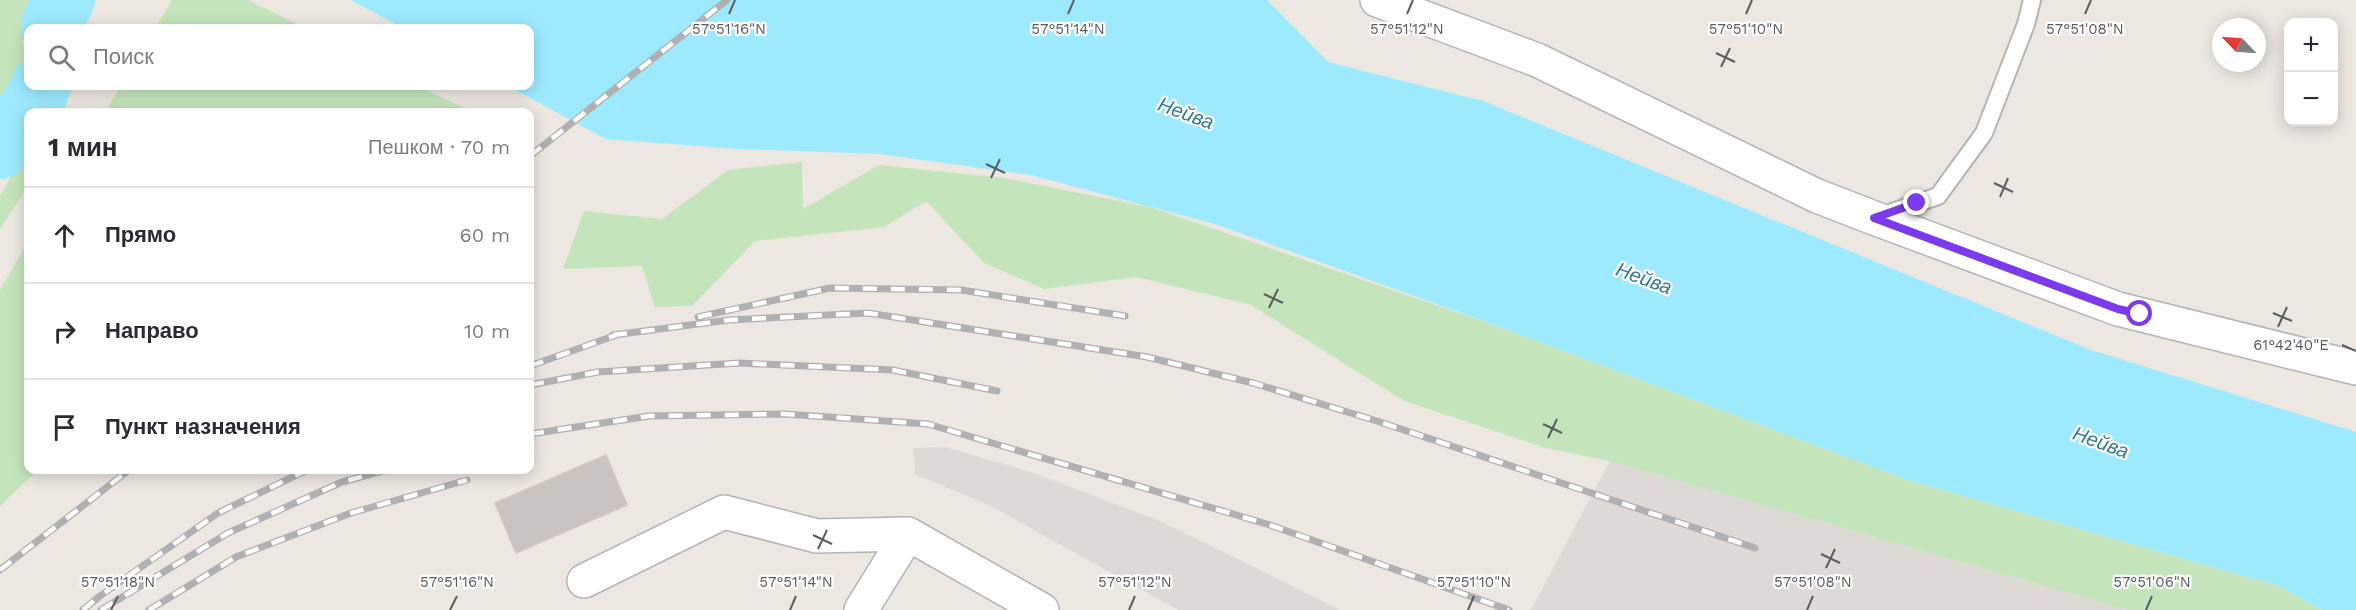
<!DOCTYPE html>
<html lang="ru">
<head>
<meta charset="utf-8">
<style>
	body { margin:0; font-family:"Work Sans",sans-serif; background:#f2f2f3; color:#2b2b33 }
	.controls { position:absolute; right:18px; top:18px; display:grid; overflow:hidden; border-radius:12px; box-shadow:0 3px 15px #0003 }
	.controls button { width:54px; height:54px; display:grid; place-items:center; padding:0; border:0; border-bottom:2px solid #e1e1e2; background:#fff; color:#2b2b33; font:30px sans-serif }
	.compass { position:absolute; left:2212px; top:18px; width:54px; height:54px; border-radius:50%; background:#fff; box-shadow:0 3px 15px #0003; rotate:295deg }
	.stop { position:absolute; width:18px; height:18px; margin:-14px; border:4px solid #7c3aed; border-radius:50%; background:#fff }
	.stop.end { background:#7c3aed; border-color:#fff; box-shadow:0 2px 6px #0008 }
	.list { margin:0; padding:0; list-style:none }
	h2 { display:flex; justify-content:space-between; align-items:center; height:78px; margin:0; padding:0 24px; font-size:26px }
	h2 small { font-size:20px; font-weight:400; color:#7c7c81 }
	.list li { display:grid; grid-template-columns:39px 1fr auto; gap:18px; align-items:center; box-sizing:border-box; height:96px; padding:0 24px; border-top:2px solid #e1e1e2 }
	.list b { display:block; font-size:22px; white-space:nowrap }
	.list em { font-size:20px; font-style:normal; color:#7c7c81 }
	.icon { flex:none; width:33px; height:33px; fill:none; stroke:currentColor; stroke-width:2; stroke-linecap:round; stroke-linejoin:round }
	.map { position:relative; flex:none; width:2356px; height:610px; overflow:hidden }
	.search { position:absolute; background:#fff; box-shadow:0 3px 15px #0003; left:24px; top:24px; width:510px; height:66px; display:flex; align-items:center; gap:15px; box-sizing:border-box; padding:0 21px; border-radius:12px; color:#7c7c81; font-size:22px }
	.panel { position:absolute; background:#fff; box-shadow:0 3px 15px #0003; left:24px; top:108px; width:510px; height:366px; border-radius:12px }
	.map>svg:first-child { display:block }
	.industrial { fill:#ddd9d4 }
	.green { fill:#c4e5bb }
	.water { fill:#9deaff }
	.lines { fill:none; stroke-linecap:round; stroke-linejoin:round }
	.river { stroke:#9deaff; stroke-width:60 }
	.building { fill:#c9c4bf; stroke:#d1c7be; stroke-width:1.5 }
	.lane-casing { stroke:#b1b5b8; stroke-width:20 }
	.street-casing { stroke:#b1b5b8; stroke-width:36 }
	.lane { stroke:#fff; stroke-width:16 }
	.street { stroke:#fff; stroke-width:33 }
	.rail-casing { stroke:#afb0b1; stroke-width:7 }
	.rail { stroke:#fff; stroke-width:4.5; stroke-dasharray:14; stroke-linecap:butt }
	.route { stroke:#7c3aed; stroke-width:8 }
	.ticks { fill:none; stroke:#595e61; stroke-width:2 }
	.labels { text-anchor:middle; stroke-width:4.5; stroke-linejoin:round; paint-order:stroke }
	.water-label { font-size:20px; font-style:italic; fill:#347a96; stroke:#fff }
	.ticks-label { font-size:15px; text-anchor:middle; fill:#595e61; stroke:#fff; stroke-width:4.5; stroke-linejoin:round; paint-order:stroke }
</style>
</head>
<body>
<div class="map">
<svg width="2356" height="610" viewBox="0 0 2356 610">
	<rect width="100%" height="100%" fill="#ece7e0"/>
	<path class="industrial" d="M945 447 1031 472 1160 521 1341 610H1178L991 506 915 474 913 448Z
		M1610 461 2128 610H1531Z"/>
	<path class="green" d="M0 0H30L31 3 23 40 27 93 6 107 0 119Z
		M172 0H248L305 28H155Z
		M54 86H74L66 103 65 112H47Z
		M121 86H418L472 112H105Z
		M28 146V186L0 229V196Z
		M802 162 803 209 879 165 1003 178 1150 207 1500 327 1911 481 2280 586 2321 610H2128L1610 461 1546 448 1404 401 1251 305 1137 277 1044 289 984 263 926 201 884 227 755 241 692 306 655 307 642 266 563 269 584 211 662 219 728 170Z
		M28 242V470H38L0 506V290Z"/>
	<path class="water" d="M30 0H91L77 28 52 22 31 3Z
		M351 0H1267L1328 62 1483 101 2091 350 2356 432V610H2321L2280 586 1911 481 1500 327 1215 224 1031 175 880 154 737 149 606 139 508 86H530V28H403Z"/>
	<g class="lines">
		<path class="river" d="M51 28 52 22 65 0
			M0 149 38 94 40 86"/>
	</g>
	<path class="building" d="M606 455 627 505 516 553 495 503Z"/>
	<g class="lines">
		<g class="lane-casing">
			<path id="lane" d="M1878 217 1938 196 1984 133 2026 24 2032 0"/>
		</g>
		<g class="street-casing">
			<path id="street" d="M1377 0 1537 60 1817 196 1874 218 2118 309 2356 368
				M584 581 724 512 817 536 908 534 1042 610
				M861 610 908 534"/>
		</g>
		<use href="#lane" class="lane"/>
		<use href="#street" class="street"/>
		<g class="rail-casing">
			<path id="rail" d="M530 156 727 0
				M698 317 830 288 961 290 1125 316
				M613 335 729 320 868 313 1147 357 1253 383 1380 422 1755 548
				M530 366 619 334
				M530 385 598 372 739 363 893 370 997 391
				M530 434 649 416 785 414 928 424 1270 525 1509 610
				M0 570 129 470
				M83 610 100 596 218 513 307 470
				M101 610 228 533 342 482 386 470
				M149 610 236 557 351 513 467 480"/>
		</g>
		<use href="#rail" class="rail"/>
	</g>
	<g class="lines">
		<path class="route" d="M1917 203 1874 218 2118 309 2140 314"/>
	</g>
	<path class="ticks" d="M729 14 735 0M1068 14 1074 0M1407 14 1413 0M1746 14 1752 0M2085 14 2091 0M1716 53 1735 62M1721 67 1730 48M986 164 1005 173M991 178 1000 159M1994 183 2013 192M2000 197 2008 178M1264 294 1283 303M1269 308 1278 289M2273 313 2292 321M2278 327 2287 307M2342 345 2356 351M1543 424 1562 433M1548 438 1557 419M813 535 832 544M818 549 827 530M1821 554 1840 563M1826 568 1835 549M111 610 118 596M450 610 457 596M790 610 796 596M1129 610 1135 596M1468 610 1474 596M1807 610 1813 596M2146 610 2152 596"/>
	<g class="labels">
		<g class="water-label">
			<text transform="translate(1186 113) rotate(20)" y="7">Нейва</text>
			<text transform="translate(1644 278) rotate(20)" y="7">Нейва</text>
			<text transform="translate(2101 442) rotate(20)" y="7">Нейва</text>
		</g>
	</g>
	<g class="ticks-label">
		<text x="729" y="34">57°51'16"N</text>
		<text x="1068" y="34">57°51'14"N</text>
		<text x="1407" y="34">57°51'12"N</text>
		<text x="1746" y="34">57°51'10"N</text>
		<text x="2085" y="34">57°51'08"N</text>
		<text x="2291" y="350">61°42'40"E</text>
		<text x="118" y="587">57°51'18"N</text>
		<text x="457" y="587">57°51'16"N</text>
		<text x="796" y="587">57°51'14"N</text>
		<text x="1135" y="587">57°51'12"N</text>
		<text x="1474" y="587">57°51'10"N</text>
		<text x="1813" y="587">57°51'08"N</text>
		<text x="2152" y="587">57°51'06"N</text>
	</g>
</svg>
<div class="controls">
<button>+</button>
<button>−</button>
</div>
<svg class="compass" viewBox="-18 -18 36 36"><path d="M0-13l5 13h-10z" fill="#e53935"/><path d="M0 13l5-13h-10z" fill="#7c7c81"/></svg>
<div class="stop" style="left:2140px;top:314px"></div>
<div class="stop end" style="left:1917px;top:203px"></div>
<div class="search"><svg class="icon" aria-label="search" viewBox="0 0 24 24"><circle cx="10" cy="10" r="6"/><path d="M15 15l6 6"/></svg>Поиск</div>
<section class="panel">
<h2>1 мин<small>Пешком · 70 m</small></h2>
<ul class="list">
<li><svg class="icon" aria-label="ahead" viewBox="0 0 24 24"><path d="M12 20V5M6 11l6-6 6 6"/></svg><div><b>Прямо</b></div><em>60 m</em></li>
<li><svg class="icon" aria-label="right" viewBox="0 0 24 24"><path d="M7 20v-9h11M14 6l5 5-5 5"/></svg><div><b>Направо</b></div><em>10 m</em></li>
<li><svg class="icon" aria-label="arrive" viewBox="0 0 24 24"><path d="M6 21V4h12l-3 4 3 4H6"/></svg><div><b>Пункт назначения</b></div></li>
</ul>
</section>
</div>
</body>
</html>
